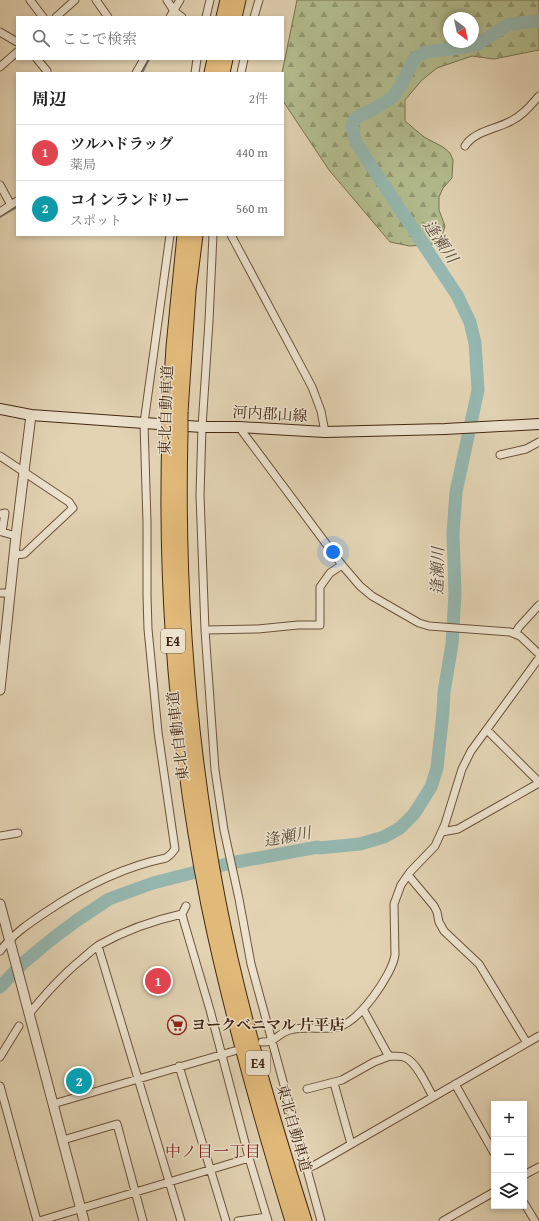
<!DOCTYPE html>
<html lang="ja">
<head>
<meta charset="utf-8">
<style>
	body { margin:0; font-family:"Gentium Book Plus","Noto Serif JP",serif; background:#f6f6f6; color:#222 }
	.controls { position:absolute; right:12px; bottom:12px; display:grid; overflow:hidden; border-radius:0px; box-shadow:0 2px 6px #0003 }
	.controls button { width:36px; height:36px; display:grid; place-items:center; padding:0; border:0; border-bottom:1px solid #e0e0e0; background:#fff; color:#222; font:20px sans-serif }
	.compass { position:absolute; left:443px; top:12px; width:36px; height:36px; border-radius:50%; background:#fff; box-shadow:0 2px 6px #0003; rotate:147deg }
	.you { position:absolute; left:333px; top:552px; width:14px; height:14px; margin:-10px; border:3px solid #fff; border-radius:50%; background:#1a73e8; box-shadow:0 0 0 6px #1a73e833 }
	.badge { display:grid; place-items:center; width:26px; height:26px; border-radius:50%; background:#7c3aed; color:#fff; font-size:13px; font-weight:700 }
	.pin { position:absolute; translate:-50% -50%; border:2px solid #fff; box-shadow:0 1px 4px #0006 }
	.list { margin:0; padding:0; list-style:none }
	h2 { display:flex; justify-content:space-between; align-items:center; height:52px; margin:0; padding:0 16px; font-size:17px }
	h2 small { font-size:13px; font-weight:400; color:#767676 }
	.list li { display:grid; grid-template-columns:26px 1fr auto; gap:12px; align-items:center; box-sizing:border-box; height:56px; padding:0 16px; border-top:1px solid #e0e0e0 }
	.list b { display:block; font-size:15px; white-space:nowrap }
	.list p { margin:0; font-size:13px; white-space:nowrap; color:#767676 }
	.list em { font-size:13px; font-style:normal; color:#767676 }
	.icon { flex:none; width:22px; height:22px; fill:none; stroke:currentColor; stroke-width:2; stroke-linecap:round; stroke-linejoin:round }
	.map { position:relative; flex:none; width:539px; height:1221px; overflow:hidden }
	.search { position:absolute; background:#fff; box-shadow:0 2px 6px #0003; left:16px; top:16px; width:268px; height:44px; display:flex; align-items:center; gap:10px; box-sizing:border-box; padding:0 14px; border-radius:0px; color:#767676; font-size:15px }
	.panel { position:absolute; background:#fff; box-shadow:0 2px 6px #0003; left:16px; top:72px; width:268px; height:164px; border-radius:0px }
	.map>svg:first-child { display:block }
	.forest { fill:url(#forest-firs); stroke:#7b7250; fill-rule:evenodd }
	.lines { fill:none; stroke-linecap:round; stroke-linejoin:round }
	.stream { stroke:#757d70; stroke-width:2 }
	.river { stroke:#95b7af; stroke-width:13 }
	.minor-casing { stroke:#6c523a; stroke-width:9 }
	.tertiary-casing { stroke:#6c523a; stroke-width:11 }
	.secondary-casing { stroke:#442712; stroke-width:12 }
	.motorway-casing { stroke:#442712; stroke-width:15 }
	.minor { stroke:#ece2ce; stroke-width:7 }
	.tertiary { stroke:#ece2ce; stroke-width:9 }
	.secondary { stroke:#ece2ce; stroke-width:10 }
	.motorway { stroke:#e1ba7a; stroke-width:13 }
	.motorway-bridge-casing { stroke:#442712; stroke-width:15; stroke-linecap:butt }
	.motorway-bridge { stroke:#e1ba7a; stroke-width:13 }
	.labels { text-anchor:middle; stroke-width:3; stroke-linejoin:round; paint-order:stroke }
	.shield { fill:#ece2ce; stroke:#765f4a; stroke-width:1 }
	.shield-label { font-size:14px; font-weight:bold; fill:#442712 }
	.street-label { font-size:15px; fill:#442712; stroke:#ece2ce }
	.poi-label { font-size:15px; font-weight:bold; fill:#442712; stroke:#ece2ce; text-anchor:start }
	.water-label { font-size:16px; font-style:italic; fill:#584b39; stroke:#ece2ce }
	.neighbourhood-label { font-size:16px; fill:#7a1f14; stroke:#ece2ce }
</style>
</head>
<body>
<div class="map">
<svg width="539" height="1221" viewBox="0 0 539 1221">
	<defs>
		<pattern id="forest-firs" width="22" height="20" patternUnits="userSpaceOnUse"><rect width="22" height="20" fill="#b2bc8e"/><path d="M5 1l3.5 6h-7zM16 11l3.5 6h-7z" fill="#929973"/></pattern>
	</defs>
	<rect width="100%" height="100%" fill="#e2d3b3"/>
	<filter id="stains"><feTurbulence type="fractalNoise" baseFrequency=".005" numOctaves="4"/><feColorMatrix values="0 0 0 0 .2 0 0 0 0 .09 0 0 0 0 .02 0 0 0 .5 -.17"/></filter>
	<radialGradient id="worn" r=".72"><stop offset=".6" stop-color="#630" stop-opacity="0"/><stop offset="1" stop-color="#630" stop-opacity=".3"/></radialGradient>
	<path class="forest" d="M297 0H539V50L494 59 472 56 437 68 422 80 405 100V121L424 137 443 147 450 153 453 160 452 178 443 188 439 197V210L445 226 441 239 434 244 410 246 390 242 329 170 283 101V73H282ZM449 18H473V42H449Z"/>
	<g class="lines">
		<path class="stream" d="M142 73 149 59
			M0 217 17 207"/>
		<path class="river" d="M0 987 23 963 52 939 76 921 109 899 153 883 231 863 318 847 319 848 360 844 384 837 400 828 414 814 431 787 437 768 443 712 444 692 452 644 455 594 453 533 456 492 478 390 475 343 470 322 457 295 356 143 352 126 355 119 363 114 370 111 393 97 401 85 414 59 425 52 467 47 478 44 509 24 539 21"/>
		<g class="minor-casing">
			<path id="minor" d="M30 0 43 17
				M96 0 108 17
				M167 0 174 11 182 17
				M56 17 75 0
				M170 17 180 0
				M206 17 210 0
				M254 17 259 0
				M0 32 17 42
				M37 59 47 71
				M0 67 17 52
				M136 73 144 59
				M195 73 197 59
				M241 73 244 59
				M465 146C474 131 497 129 511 121 523 115 530 106 539 96
				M0 185 11 205
				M0 212 17 201
				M213 235 209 321 202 427 200 495 205 630 215 770 224 830 239 899 251 964 321 1221
				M231 235 312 387 321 411 325 432
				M239 427 342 565 360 586 372 596 419 623 429 626 510 632 520 636 539 654
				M500 455 526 449 539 442
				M0 456 69 502 73 508 24 554 15 555
				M0 514 5 513 2 532 16 536
				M0 593H10
				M205 630 258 629 298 625H320V587L330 573 342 565
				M515 634 519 627 539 605
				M487 730 539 782
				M442 832 458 829 539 783
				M0 836 18 833
				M408 875 434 906 437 912 439 922 444 931 479 964 527 1043
				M186 906 182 914 184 922 210 1010 249 1158 268 1221
				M98 946 181 1221
				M0 951C13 934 28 924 46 912 83 887 122 867 166 858L171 854 175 849 158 732 148 629 147 596V523L144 423 170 235
				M363 1009 387 1053 390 1056C395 1057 401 1055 406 1058 417 1063 427 1086 433 1097
				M29 1014C46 993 61 976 82 959 88 954 93 949 99 945 124 931 155 920 182 914
				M262 1042C264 1042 268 1042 271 1041 277 1038 282 1032 290 1030 305 1026 322 1030 338 1027 359 1022 392 975 395 955L394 904 401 885 410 872 435 846 445 824 462 769 471 751 539 658
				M0 1057 19 1026
				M179 1066 226 1221
				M334 1083 351 1144
				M455 1084 494 1153
				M0 1086 37 1221
				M307 1089 342 1080 374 1062 390 1056
				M53 1104 234 1051
				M63 1140 117 1124 143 1221
				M306 1169 315 1165 539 1036
				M524 1175 539 1167
				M524 1203 535 1221
				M39 1221 249 1158
				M238 1221 267 1217
				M443 1221 494 1192"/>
		</g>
		<g class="tertiary-casing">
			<path id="tertiary" d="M0 690 16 536 31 415
				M0 904 84 1221"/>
		</g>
		<g class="secondary-casing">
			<path id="secondary" d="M0 409 31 415 144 423 202 427H239L325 432 445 429 539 424"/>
		</g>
		<g class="motorway-casing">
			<path id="motorway" d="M223 17 227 0
				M235 17 239 0
				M211 73 214 59
				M223 73 226 59
				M169 412 173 347 184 235
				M181 412 189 291 196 235
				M169 432C164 591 177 750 208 905 230 1012 260 1117 292 1221
				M181 433C177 590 189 747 219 902 240 1010 272 1116 305 1221"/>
		</g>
		<use href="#minor" class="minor"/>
		<use href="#tertiary" class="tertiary"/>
		<use href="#secondary" class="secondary"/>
		<use href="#motorway" class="motorway"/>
		<g class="motorway-bridge-casing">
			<path id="motorway-bridge" d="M169 432V412
				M181 433V412"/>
		</g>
		<use href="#motorway-bridge" class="motorway-bridge"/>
	</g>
	<defs>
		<g id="supermarket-ring" transform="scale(1)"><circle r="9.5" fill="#ece2ce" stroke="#8f2418" stroke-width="1.5"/><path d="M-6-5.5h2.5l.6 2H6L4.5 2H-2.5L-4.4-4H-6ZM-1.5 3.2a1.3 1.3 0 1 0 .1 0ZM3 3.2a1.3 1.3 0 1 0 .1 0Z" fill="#8f2418"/></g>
	</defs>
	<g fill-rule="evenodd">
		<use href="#supermarket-ring" x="177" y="1025"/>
	</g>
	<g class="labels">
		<g class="shield">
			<rect x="161" y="629" width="24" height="24" rx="3"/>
			<rect x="246" y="1051" width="24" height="24" rx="3"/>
		</g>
		<g class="shield-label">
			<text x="173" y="646">E4</text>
			<text x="258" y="1068">E4</text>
		</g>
		<g class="street-label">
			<text transform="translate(166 410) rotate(-88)" y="5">東北自動車道</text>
			<text transform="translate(270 414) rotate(3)" y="5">河内郡山線</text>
			<text transform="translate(178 736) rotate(-97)" y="5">東北自動車道</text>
			<text transform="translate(294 1128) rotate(74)" y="5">東北自動車道</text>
		</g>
		<g class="poi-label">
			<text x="191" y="1030">ヨークベニマル 片平店</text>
		</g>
		<g class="water-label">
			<text transform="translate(441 241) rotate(56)" y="6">逢瀬川</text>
			<text transform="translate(437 571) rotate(-89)" y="6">逢瀬川</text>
			<text transform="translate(287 836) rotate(-10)" y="6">逢瀬川</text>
		</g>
		<g class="neighbourhood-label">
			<text x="213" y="1157">中ノ目一丁目</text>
		</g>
	</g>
	<rect width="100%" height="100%" filter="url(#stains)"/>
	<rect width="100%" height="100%" fill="url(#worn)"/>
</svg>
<div class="controls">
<button>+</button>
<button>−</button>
<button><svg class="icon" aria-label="layers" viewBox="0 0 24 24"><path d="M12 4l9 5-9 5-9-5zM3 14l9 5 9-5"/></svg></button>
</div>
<svg class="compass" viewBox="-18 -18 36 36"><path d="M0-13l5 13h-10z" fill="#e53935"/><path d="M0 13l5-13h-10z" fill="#767676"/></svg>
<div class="you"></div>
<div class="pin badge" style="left:158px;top:981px;background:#e0444e">1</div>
<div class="pin badge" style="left:79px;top:1081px;background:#0f9aa8">2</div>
<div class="search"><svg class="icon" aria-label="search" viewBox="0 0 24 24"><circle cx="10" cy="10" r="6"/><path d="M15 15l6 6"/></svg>ここで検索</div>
<section class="panel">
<h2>周辺<small>2件</small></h2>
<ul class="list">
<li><span class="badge" style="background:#e0444e">1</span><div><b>ツルハドラッグ</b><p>薬局</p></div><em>440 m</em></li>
<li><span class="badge" style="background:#0f9aa8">2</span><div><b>コインランドリー</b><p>スポット</p></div><em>560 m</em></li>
</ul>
</section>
</div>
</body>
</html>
